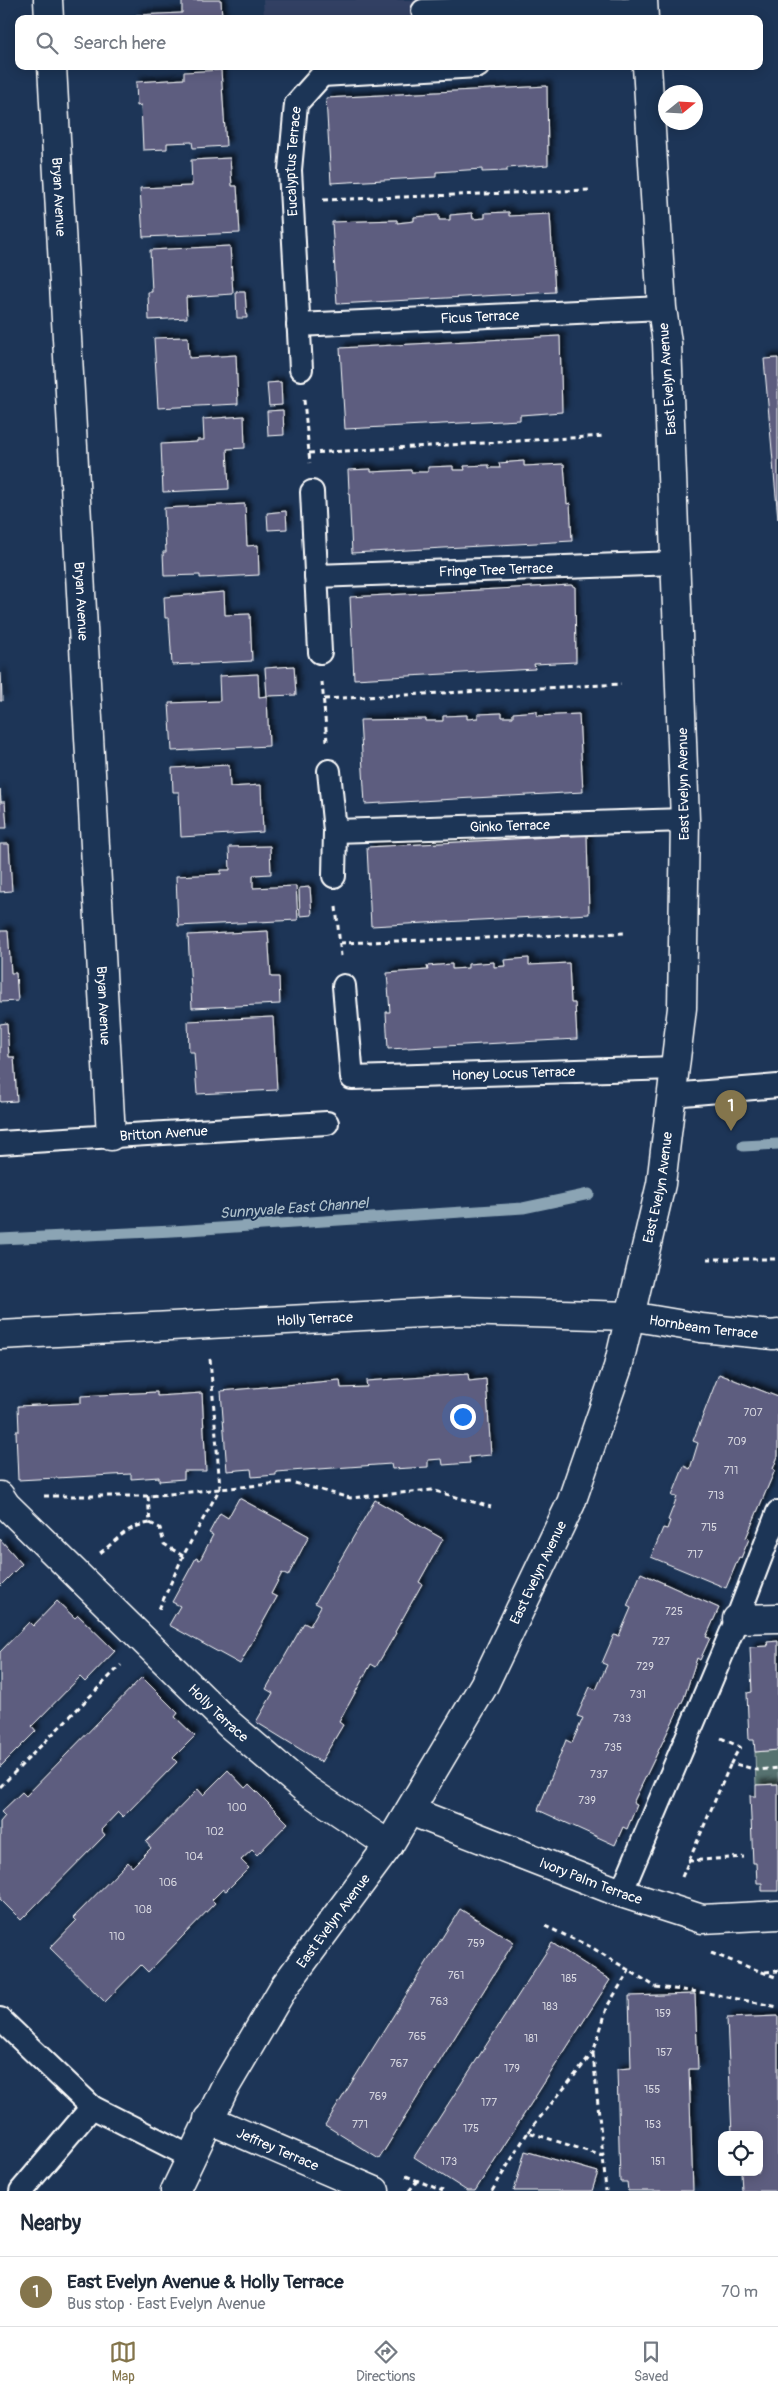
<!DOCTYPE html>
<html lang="en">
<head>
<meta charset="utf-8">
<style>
	body { margin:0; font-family:Pangolin,sans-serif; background:#f2f2f3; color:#1f2937 }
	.controls { position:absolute; right:15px; bottom:15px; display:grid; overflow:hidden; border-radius:10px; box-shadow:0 2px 12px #0003 }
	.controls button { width:45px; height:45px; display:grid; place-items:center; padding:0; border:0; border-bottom:1px solid #e0e1e3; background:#fff; color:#1f2937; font:25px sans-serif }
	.compass { position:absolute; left:658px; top:85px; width:45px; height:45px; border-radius:50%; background:#fff; box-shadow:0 2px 12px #0003; rotate:72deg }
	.you { position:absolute; left:462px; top:1416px; width:18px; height:18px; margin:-12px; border:4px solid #fff; border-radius:50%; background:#1a73e8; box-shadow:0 0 0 8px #1a73e833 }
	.badge { display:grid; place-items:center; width:32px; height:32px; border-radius:50%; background:#84754c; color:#fff; font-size:16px; font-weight:700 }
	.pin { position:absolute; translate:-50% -41px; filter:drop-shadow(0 1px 2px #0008) }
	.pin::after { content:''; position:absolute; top:26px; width:18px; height:15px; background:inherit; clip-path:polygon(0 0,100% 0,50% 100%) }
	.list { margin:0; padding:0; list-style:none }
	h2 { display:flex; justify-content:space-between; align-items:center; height:65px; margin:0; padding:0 20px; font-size:21px }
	h2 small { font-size:16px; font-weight:400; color:#747a83 }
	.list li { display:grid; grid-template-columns:32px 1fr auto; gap:15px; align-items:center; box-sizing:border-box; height:70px; padding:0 20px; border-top:1px solid #e0e1e3 }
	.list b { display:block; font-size:19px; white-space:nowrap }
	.list p { margin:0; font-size:16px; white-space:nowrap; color:#747a83 }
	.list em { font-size:16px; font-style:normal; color:#747a83 }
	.icon { flex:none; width:28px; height:28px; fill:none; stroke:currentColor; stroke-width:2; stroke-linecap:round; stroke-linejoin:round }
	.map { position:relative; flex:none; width:778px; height:2191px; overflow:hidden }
	.search { position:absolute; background:#fff; box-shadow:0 2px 12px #0003; left:15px; right:15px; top:15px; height:55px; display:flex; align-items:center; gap:12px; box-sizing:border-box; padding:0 18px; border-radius:10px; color:#747a83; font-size:19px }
	.sheet { height:135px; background:#fff }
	nav { display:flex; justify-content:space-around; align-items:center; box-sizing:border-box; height:70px; border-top:1px solid #e0e1e3; background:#fff; font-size:14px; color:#747a83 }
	nav a { display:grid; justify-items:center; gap:2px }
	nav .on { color:#84754c }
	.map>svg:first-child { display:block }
	.built { fill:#304163 }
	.green { fill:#567270; stroke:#aab8b8 }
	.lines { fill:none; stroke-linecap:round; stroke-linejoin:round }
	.stream { stroke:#8ba4b4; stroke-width:11 }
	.building { fill:#5d5d7f; stroke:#fff; filter:url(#shadow) }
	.lane-casing { stroke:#fff; stroke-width:26 }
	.street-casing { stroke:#fff; stroke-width:31 }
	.secondary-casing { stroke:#fff; stroke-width:31 }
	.path { stroke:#fff; stroke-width:3; stroke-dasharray:5 4; stroke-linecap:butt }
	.lane { stroke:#1d3557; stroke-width:22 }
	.street { stroke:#1d3557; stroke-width:28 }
	.secondary { stroke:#1d3557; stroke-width:28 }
	.labels { text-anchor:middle; stroke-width:4; stroke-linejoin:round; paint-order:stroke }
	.number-label { font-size:11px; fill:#d6d6df }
	.street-label { font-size:14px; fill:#fff; stroke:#1d3557 }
	.water-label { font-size:15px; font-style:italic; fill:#b1c3cd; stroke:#1d3557 }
</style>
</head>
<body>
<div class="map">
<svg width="778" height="2191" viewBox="0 0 778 2191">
	<defs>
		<filter id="shadow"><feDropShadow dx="4.5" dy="-4.5" stdDeviation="2.5" flood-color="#0009"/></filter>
	</defs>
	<rect width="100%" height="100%" fill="#1d3557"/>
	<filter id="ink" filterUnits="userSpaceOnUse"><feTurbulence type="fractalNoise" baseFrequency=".02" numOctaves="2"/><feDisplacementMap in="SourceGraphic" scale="10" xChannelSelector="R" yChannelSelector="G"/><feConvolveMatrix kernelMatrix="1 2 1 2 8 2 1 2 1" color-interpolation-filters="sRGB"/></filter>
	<g filter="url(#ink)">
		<path class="built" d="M263 0H569L523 19H264Z"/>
		<path class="green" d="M778 1750V1784L756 1785 755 1752Z"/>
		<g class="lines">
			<path class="stream" d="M743 1146 778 1144
				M0 1239 173 1231 523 1208 589 1194"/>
		</g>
		<path class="building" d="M182 0H221L222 19H137L136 15 182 13Z
			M221 70 226 146 193 148 192 142 167 143V149L143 150 141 105 137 106 136 82 184 79V72Z
			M547 86 548 165 507 168V171L482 172V169L436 172V177L331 183 326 98Z
			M230 158 232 186H237L240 233 143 237 140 188 192 186 191 160Z
			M509 212V216L550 214 555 292 337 304 332 222 397 220V223L414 221V217L439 215V220H450V215L472 213 473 219 485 218V213Z
			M230 246 233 294 186 297 187 318 149 320 148 292H152L150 250Z
			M236 292H245L247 318H237Z
			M560 336 562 412 520 415V420L345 429 340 348Z
			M188 337 189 358 236 355 238 404 158 408 154 338Z
			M778 358V519L764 359Z
			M281 382 282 405 269 406 267 383Z
			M283 410 284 435 268 436 267 411Z
			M244 416 245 448 227 449 229 489 163 492 161 444 197 442V440H204L203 419Z
			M524 461V466L564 464 567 504 570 503 572 541 352 553 348 470 371 469V472L411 470V472H428V467L453 466V470H465L464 466 489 465V468H500L499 463Z
			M245 504 247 546 258 545 259 575 200 578V575L164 576 163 552H166L164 508Z
			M286 511 287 529 268 530 267 513Z
			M571 585 575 587 576 662 534 664 535 669 354 679 350 597Z
			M224 592 225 615 250 614 252 661 172 665 169 618H165L164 597Z
			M294 666 296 695 267 696 265 668Z
			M0 673H1L2 701H0Z
			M258 674 259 697 267 696 269 746 172 751 169 703 220 701 219 676Z
			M537 711V716L579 714 583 792 365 804 360 720 426 719V721H443V716L467 715V719L478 718V714L502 713V717H513V713Z
			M229 765 230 787 261 785 263 832 181 837 179 792H173L172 768Z
			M0 789 1 802H5L7 828H0Z
			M587 835 589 914 371 926 367 847Z
			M0 844H9L12 891 0 892Z
			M270 846 271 874 253 875V888L296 886 298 920 178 926 176 876 221 874V870H230L229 847Z
			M310 887 312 915 300 916 299 888Z
			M0 931H8L11 973H16L18 1001 0 1002Z
			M268 931 271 977H279L280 1004 192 1008 188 935Z
			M529 958V965L569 963 571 1003H575L577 1039 388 1049 386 1012H390L387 973 428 970 427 966 452 964V969L468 968V964L494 962V967L505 966 504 960Z
			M273 1017 277 1090 197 1094 194 1052H189L188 1021Z
			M7 1023 9 1057H14L17 1101 0 1102V1024Z
			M468 1374 469 1381 486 1379 491 1455 469 1457 470 1463 443 1465 442 1459 428 1460V1467L392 1469 391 1464 276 1472V1475L252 1477 251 1469 227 1471 221 1391 340 1380 341 1388 367 1387 366 1381Z
			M719 1374 778 1397V1456L773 1469 775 1470 746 1538 749 1539 741 1558 739 1557 726 1588 651 1557 663 1528 667 1529 670 1521 668 1520 677 1497 672 1496 684 1466 690 1469 698 1443 693 1441Z
			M157 1392V1396L202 1393 206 1471H184V1479L159 1481V1477L131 1479V1474L18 1480 16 1431H19L18 1406 81 1403V1396Z
			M239 1498 309 1536 288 1576 282 1573 271 1594 277 1597 240 1664 169 1625 180 1606 172 1602 196 1558 200 1560 213 1535 209 1533 220 1513 228 1518Z
			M375 1500 443 1539 419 1582 422 1584 395 1632 396 1633 376 1667 371 1664 339 1722 343 1725 321 1762 256 1722 273 1693 266 1689 304 1623 310 1626 321 1606 315 1603Z
			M0 1539 22 1564 0 1586Z
			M641 1573 719 1608 706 1637 710 1638 700 1660 697 1658 684 1698 633 1803 637 1805 627 1829 623 1827 615 1845 538 1810 566 1740 572 1743 583 1718 577 1716 590 1687 596 1690 607 1665 602 1663 614 1635 619 1636 631 1608 627 1606Z
			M57 1601 75 1618 78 1615 115 1651 85 1682 80 1677 32 1726 36 1731 0 1767V1652L29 1622 33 1626Z
			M778 1641V1750L755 1752 754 1740H749L747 1693 752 1692 750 1647 768 1646 767 1642Z
			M142 1677 178 1713 175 1717 195 1736 173 1758 177 1762 123 1817 118 1812 101 1830 105 1835 21 1920 0 1899V1822L5 1816 1 1812 22 1792 26 1796Z
			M228 1770 245 1788 249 1784 288 1823 257 1855 252 1850 241 1860 249 1868 226 1891 223 1889 212 1900 215 1903 148 1972 141 1965 105 2002 50 1948 76 1921 73 1918 128 1862 132 1867 151 1848 146 1842 198 1789 203 1795Z
			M778 1784V1891H762V1883H757L756 1863H753L750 1796H756V1785Z
			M460 1909 514 1942 379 2159 325 2125Z
			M552 1943 610 1980 475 2191H467L414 2157Z
			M695 1994 698 2069H689L693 2191H628L627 2182H620L617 2069 631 2068 629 1996Z
			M778 2016V2191H742L741 2172H759V2135H732L727 2018Z
			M525 2151 598 2172 592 2191H514Z"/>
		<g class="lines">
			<g class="lane-casing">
				<g id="lane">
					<path d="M423 11 511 8 643 10"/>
					<path id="s1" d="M298 325 662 308"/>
					<path id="s2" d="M301 369 290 170 296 104 322 75 478 66"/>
					<path d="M312 492 320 652"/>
					<path id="s3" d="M316 576 676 563"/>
					<path d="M329 771 335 831 334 876"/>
					<path id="s4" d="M335 831 685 820"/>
					<path id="s5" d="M344 986 352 1078 675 1068"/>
					<path d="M671 1095 778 1086"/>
					<path id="s6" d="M0 1143 327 1123"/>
					<path d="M621 1893 737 1619 778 1512"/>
					<path d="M0 2019 92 2107 191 2157"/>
					<path d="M21 2191 92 2107"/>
				</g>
			</g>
			<g class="street-casing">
				<g id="street">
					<path d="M48 0 49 19"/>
					<path id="s7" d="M52 66 111 1136"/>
					<path id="s8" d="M0 1335 460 1311 630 1316 701 1328 773 1335 778 1334"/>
					<path id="s9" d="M0 1496 6 1505 229 1724 304 1788 389 1845"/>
					<path d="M737 1619 778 1618"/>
					<path id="s10" d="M410 1811 621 1893 702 1919 778 1915"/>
					<path id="s11" d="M208 2119 375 2191"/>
				</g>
			</g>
			<g class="secondary-casing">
				<g id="secondary">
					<path d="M643 0 644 19"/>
					<path id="s12" d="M175 2191 224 2089 284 1987 389 1845 484 1685 571 1503 618 1367 661 1184 682 1008 685 820 667 343 662 308 647 66"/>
				</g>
			</g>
			<path class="path" d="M323 200 589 190
				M304 400 310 463
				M309 453 605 436
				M322 682 327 741
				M324 699 621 684
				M336 907 341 956
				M340 943 625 933
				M707 1259H778
				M44 1496H148
				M150 1523 160 1528 164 1544 183 1556 220 1488 210 1358
				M100 1553C120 1538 125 1527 150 1523L148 1496 291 1482 350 1498 432 1490 491 1507
				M159 1609 183 1556
				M721 1738 740 1747 731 1763 758 1770 778 1768
				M0 1787 121 1665
				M688 1861 744 1857
				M682 1877 731 1763
				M545 1926 591 1947 656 1987 707 1993 778 2007
				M711 1953 778 1978
				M765 1972 778 1971
				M593 2054 603 2156
				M528 2132 593 2053 608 2005 629 1971
				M406 2176 443 2191
				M409 2191 417 2181
				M492 2191 528 2132 603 2156 606 2191"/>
			<use href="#lane" class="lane"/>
			<use href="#street" class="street"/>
			<use href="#secondary" class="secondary"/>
		</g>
	</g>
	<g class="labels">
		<g class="number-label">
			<text x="753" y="1416">707</text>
			<text x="737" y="1445">709</text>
			<text x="731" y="1474">711</text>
			<text x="716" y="1499">713</text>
			<text x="709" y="1531">715</text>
			<text x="695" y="1558">717</text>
			<text x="674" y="1615">725</text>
			<text x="661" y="1645">727</text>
			<text x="645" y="1670">729</text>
			<text x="638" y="1698">731</text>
			<text x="622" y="1722">733</text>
			<text x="613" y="1751">735</text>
			<text x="599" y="1778">737</text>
			<text x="587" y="1804">739</text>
			<text x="237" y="1811">100</text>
			<text x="215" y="1835">102</text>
			<text x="194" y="1860">104</text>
			<text x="168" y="1886">106</text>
			<text x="143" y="1913">108</text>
			<text x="117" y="1940">110</text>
			<text x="476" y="1947">759</text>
			<text x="456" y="1979">761</text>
			<text x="569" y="1982">185</text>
			<text x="439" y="2005">763</text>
			<text x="550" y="2010">183</text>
			<text x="663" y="2017">159</text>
			<text x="417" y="2040">765</text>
			<text x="531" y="2042">181</text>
			<text x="664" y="2056">157</text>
			<text x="399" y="2067">767</text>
			<text x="512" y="2072">179</text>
			<text x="652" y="2093">155</text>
			<text x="378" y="2100">769</text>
			<text x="489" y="2106">177</text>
			<text x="360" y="2128">771</text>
			<text x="653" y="2128">153</text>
			<text x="471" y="2132">175</text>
			<text x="449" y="2165">173</text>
			<text x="658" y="2165">151</text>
		</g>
		<g class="street-label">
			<text dy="5" stroke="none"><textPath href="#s2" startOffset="208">Eucalyptus Terrace</textPath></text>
			<text dy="5" stroke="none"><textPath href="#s7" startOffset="131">Bryan Avenue</textPath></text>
			<text dy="5" stroke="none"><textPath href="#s1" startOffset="182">Ficus Terrace</textPath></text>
			<text transform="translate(667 379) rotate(-94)" y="5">East Evelyn Avenue</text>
			<text dy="5" stroke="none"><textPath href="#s3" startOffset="180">Fringe Tree Terrace</textPath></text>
			<text dy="5" stroke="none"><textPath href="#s7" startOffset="536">Bryan Avenue</textPath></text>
			<text transform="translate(683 784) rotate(-91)" y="5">East Evelyn Avenue</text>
			<text dy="5" stroke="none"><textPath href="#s4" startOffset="175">Ginko Terrace</textPath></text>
			<text dy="5" stroke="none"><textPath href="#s7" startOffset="941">Bryan Avenue</textPath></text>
			<text dy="5" stroke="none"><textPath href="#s5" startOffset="254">Honey Locus Terrace</textPath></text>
			<text dy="5" stroke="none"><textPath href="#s6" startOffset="164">Britton Avenue</textPath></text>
			<text dy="5" stroke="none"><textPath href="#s12" startOffset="1124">East Evelyn Avenue</textPath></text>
			<text dy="5" stroke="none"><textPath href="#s8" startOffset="315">Holly Terrace</textPath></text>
			<text dy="5" stroke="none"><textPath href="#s8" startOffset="705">Hornbeam Terrace</textPath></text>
			<text dy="5" stroke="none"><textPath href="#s12" startOffset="719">East Evelyn Avenue</textPath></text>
			<text dy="5" stroke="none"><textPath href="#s9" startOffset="308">Holly Terrace</textPath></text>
			<text dy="5" stroke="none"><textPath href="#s10" startOffset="194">Ivory Palm Terrace</textPath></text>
			<text dy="5" stroke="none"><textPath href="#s12" startOffset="314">East Evelyn Avenue</textPath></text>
			<text dy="5" stroke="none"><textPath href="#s11" startOffset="76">Jeffrey Terrace</textPath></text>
		</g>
		<g class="water-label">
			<text transform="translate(294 1208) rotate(-4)" y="5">Sunnyvale East Channel</text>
		</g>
	</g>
</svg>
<div class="controls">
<button><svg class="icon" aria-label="locate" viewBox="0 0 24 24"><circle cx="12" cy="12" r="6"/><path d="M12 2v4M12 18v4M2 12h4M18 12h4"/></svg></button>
</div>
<svg class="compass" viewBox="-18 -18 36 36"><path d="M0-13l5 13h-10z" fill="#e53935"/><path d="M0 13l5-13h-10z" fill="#747a83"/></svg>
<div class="you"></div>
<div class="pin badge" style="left:731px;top:1131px">1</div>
<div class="search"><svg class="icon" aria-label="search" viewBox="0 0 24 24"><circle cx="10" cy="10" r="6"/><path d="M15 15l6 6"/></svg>Search here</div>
</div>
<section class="sheet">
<h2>Nearby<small></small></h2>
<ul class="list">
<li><span class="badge">1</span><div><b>East Evelyn Avenue &amp; Holly Terrace</b><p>Bus stop · East Evelyn Avenue</p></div><em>70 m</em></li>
</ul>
</section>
<nav>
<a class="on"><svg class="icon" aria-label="map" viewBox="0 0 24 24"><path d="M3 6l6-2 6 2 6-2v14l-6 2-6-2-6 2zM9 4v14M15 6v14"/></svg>Map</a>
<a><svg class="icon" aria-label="directions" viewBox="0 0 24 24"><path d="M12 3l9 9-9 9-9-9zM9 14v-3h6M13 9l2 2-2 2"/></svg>Directions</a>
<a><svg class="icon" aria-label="saved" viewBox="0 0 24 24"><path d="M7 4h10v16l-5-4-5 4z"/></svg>Saved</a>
</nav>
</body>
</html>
